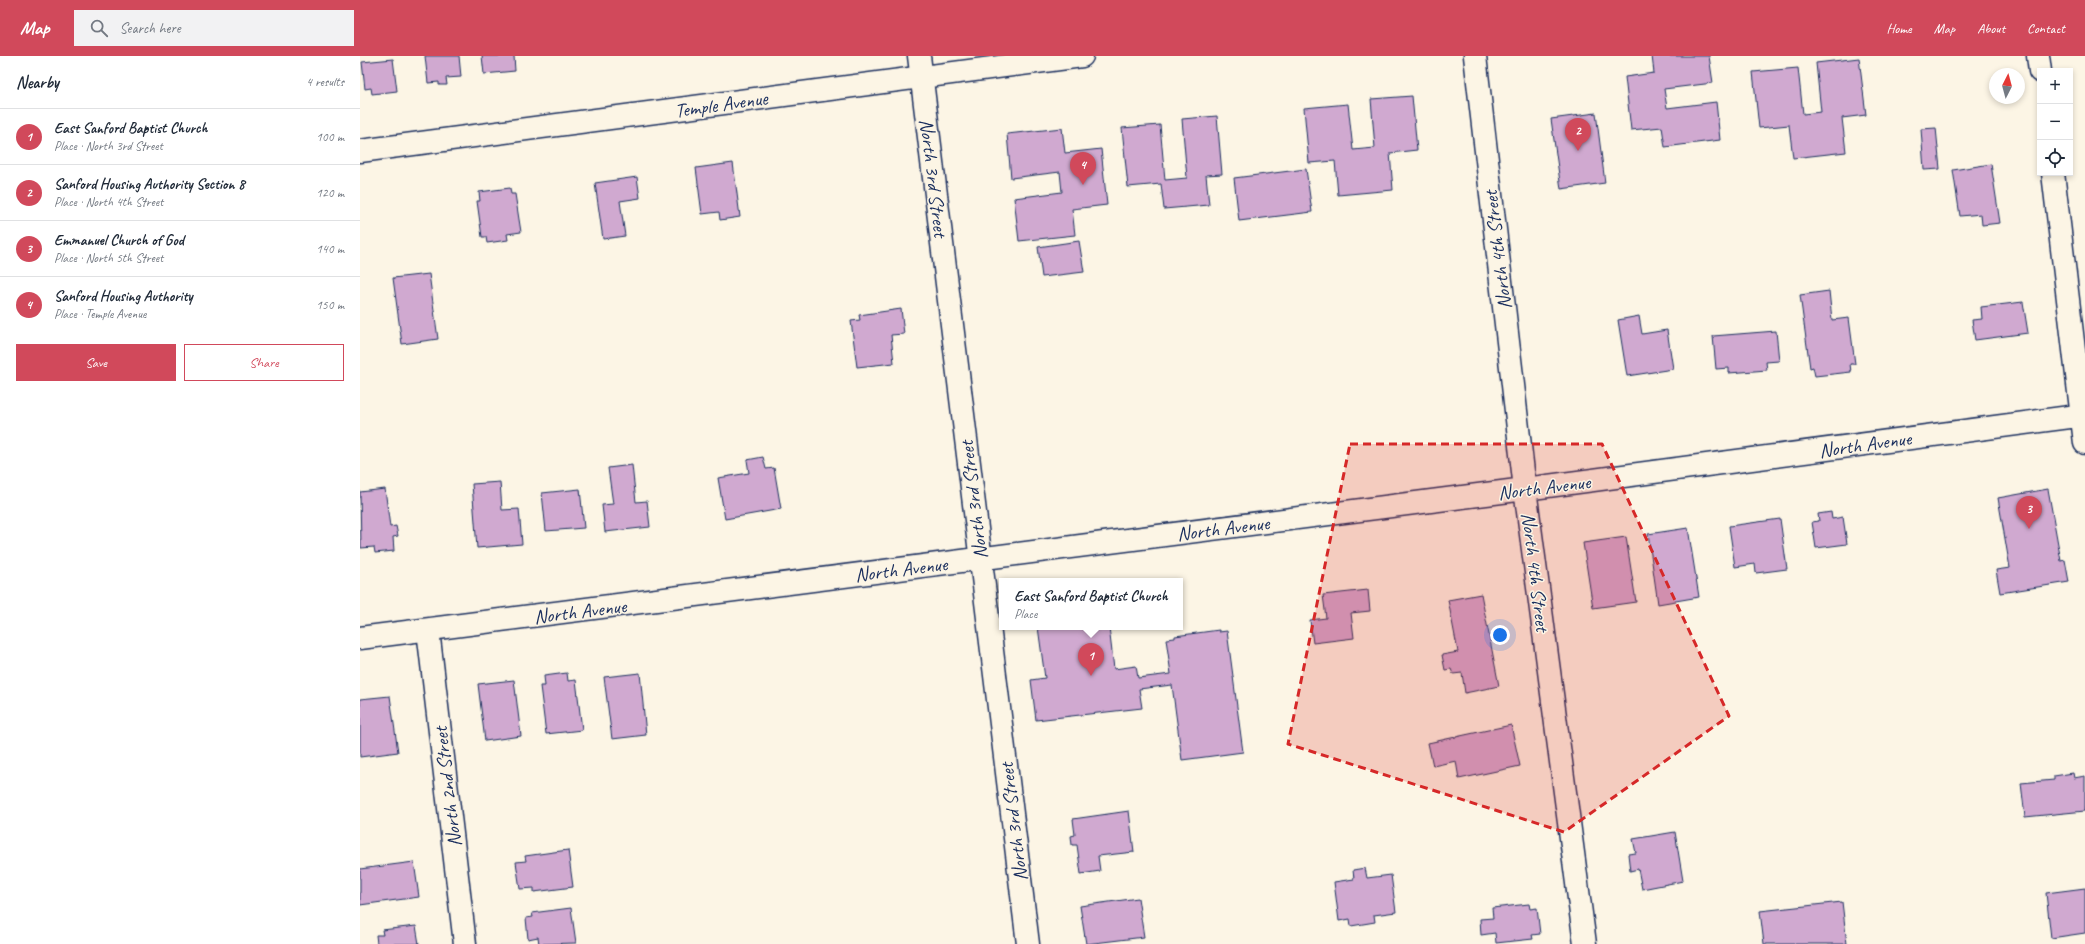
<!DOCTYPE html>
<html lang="en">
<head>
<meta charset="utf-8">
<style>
	body { margin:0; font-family:Caveat,sans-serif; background:#f2f2f3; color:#1f2937 }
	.controls { position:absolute; right:12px; top:12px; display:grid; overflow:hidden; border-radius:0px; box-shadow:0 2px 6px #0003 }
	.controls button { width:36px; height:36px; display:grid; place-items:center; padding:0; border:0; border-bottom:1px solid #e0e1e3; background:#fff; color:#1f2937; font:20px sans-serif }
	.compass { position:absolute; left:1629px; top:12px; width:36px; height:36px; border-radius:50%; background:#fff; box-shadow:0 2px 6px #0003; rotate:6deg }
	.you { position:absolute; left:1140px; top:579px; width:14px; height:14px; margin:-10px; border:3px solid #fff; border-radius:50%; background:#1a73e8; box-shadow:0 0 0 6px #1a73e833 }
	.badge { display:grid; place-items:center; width:26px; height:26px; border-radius:50%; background:#d1495b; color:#fff; font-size:13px; font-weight:700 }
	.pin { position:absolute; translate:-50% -33px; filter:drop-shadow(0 1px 2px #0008) }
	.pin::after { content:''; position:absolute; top:21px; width:14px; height:12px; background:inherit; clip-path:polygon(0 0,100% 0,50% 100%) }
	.popup { position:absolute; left:639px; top:522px; width:184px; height:52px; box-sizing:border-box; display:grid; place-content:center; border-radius:0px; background:#fff; filter:drop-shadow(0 1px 3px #0005); font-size:13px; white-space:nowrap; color:#747a83 }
	.popup b { font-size:15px; color:#1f2937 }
	.popup::after { content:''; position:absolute; left:50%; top:100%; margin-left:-8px; border:8px solid transparent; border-top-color:#fff }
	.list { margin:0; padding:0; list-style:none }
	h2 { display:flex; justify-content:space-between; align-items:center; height:52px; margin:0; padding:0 16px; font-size:17px }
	h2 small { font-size:13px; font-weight:400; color:#747a83 }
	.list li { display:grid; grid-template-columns:26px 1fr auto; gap:12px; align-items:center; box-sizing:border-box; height:56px; padding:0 16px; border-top:1px solid #e0e1e3 }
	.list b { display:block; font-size:15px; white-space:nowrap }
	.list p { margin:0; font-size:13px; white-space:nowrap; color:#747a83 }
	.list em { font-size:13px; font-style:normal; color:#747a83 }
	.actions { display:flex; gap:8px; padding:12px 16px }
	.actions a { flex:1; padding:9px 0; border:1px solid #d1495b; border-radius:0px; text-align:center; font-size:14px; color:#d1495b }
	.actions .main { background:#d1495b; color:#fff }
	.icon { flex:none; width:22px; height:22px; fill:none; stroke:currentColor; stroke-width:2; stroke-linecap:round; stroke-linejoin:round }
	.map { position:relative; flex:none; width:1725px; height:888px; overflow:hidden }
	header { display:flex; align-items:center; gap:24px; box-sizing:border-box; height:56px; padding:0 20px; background:#d1495b; color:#fff }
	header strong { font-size:19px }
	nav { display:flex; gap:22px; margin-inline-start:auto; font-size:14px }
	.search { width:280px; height:36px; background:#f2f2f3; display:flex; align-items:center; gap:10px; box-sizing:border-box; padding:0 14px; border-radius:0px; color:#747a83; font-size:15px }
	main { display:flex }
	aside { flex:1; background:#fff }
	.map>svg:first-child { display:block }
	.building { fill:#d0a9d0; stroke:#1b2f5e }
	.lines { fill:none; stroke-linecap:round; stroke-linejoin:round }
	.street-casing { stroke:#1b2f5e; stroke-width:25 }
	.secondary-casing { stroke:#1b2f5e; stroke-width:25 }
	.street { stroke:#fcf5e5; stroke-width:22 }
	.secondary { stroke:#fcf5e5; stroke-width:22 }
	.marked { fill:#d62828; fill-opacity:0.2; stroke:#d62828; stroke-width:3; stroke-dasharray:8 5; stroke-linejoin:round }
	.labels { text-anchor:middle; stroke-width:3; stroke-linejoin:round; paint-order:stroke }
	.street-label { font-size:20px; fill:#1b2f5e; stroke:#fcf5e5 }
</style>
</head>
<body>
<header>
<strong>Map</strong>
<div class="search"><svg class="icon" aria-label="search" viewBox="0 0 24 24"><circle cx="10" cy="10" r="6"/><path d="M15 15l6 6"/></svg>Search here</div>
<nav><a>Home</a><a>Map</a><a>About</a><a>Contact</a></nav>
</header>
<main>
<aside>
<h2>Nearby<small>4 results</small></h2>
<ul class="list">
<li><span class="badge">1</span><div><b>East Sanford Baptist Church</b><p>Place · North 3rd Street</p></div><em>100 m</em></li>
<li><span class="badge">2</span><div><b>Sanford Housing Authority Section 8</b><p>Place · North 4th Street</p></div><em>120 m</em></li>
<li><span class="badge">3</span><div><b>Emmanuel Church of God</b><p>Place · North 5th Street</p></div><em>140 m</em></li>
<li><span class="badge">4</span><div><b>Sanford Housing Authority</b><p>Place · Temple Avenue</p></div><em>150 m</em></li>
</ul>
<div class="actions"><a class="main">Save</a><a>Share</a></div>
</aside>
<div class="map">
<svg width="1725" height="888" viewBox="0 0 1725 888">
	<rect width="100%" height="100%" fill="#fcf5e5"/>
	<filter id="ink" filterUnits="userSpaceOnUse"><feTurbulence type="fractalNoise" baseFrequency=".025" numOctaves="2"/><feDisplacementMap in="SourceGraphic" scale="8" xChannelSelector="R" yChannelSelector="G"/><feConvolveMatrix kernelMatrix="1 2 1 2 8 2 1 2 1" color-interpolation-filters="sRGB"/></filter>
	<g filter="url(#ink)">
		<path class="building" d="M65 0H99L101 21 86 22 87 29H79V26L68 27Z
			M122 0H154L155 15 124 18Z
			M1292 0H1349L1353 27 1304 33 1307 52 1356 46 1360 84 1305 91 1302 71 1271 74 1265 21 1294 17Z
			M1499 2 1506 59 1482 62 1486 96 1433 102 1429 69 1399 72 1393 16 1438 12 1443 58 1461 56 1456 7Z
			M33 3 37 35 12 38 11 32 5 33 2 6Z
			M1052 40 1057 94 1030 97 1033 134 978 139 975 105 949 107 944 52 988 48 993 94 1015 92 1011 43Z
			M1236 57 1245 127 1201 133 1191 63Z
			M857 60 862 118 846 119 849 149 804 153 801 128 768 131 762 72 800 69 805 124 827 122 822 63Z
			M702 72 705 97 741 93 747 149 712 153 715 179 659 185 654 142 702 136 700 116 651 122 647 78Z
			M1576 72 1580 113 1564 114 1561 73Z
			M373 107 380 161 360 164 359 156 342 158 336 112Z
			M1631 108 1640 167 1622 169 1621 158 1600 160 1593 114Z
			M946 113 952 156 879 165 874 122Z
			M277 121 280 142 260 145 265 180 243 183 235 127Z
			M150 132 151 138H155L161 176 147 178 148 184 127 187 126 181H122L117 145H120L119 136Z
			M719 185 724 216 682 221 678 191Z
			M69 218 78 283 42 288 33 222Z
			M1469 235 1472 264 1489 262 1495 308H1490L1491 316 1455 320 1453 311 1450 312 1440 239Z
			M1663 246 1668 277 1615 284 1612 264 1622 263 1621 251Z
			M541 253 544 278 531 279 534 307 497 311 491 265 500 264 499 259Z
			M1279 260 1282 278 1307 274 1313 313 1267 320 1258 264Z
			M1416 275 1419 305 1406 306 1407 314 1369 317V312L1356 313 1353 280Z
			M403 401 406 413 414 412 421 453 365 463 358 422 389 417 387 404Z
			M272 409 276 446 287 445 290 471 245 476 242 449 253 448 248 412Z
			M140 426 142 454 159 453 162 488 117 492 112 428Z
			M25 433 30 471 36 470 38 480 33 481 34 495 15 497 14 491 1 492 0 436Z
			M220 433 224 472 186 475 182 437Z
			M1688 433 1701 505 1705 504 1709 526 1640 537 1636 514 1650 512 1638 442Z
			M1471 456 1472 463 1483 461 1487 488 1456 492 1452 466 1459 465 1458 458Z
			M1420 463 1427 513 1396 517 1395 508 1375 511 1369 470Z
			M1328 472 1339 541 1298 548 1288 478Z
			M1266 481 1276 546 1233 552 1223 487Z
			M1008 534 1010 555 991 557 994 582 953 587 950 564 966 562 963 539Z
			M1121 538 1139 630 1105 637 1102 617 1093 618 1091 613 1085 614 1082 599 1098 596 1088 544Z
			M678 571H749L754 613 776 610 778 622 811 618 806 583 815 582V580L859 574V576L867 575 883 696 822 704 812 629 779 633 782 652 676 664 671 624 685 622Z
			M207 617 208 625 216 624 222 674 186 678 180 630H185L184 620Z
			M280 617 286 679 252 683 244 621Z
			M154 624 161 680 125 685 118 628Z
			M30 640 38 696 0 701V643Z
			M1151 669 1160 710 1099 723 1096 705 1073 710 1068 687Z
			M1713 717 1714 722 1725 720V755L1665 761 1661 727 1694 724V720Z
			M769 755 774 796 738 800 740 815 721 818 717 789H712L711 780 715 779 713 763Z
			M1315 776 1323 825 1282 833 1278 813 1270 815 1268 798 1276 797 1273 783Z
			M208 794 213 831 174 836V832L160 833 156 806 166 805 165 800Z
			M54 806 59 841 0 849V813Z
			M1005 812 1007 822 1031 819 1036 856 1014 859 1015 866 991 870 990 863 979 865 974 826 994 823 993 814Z
			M1725 832V877L1691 882 1686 837Z
			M778 842 784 881 726 888 720 850Z
			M1482 846 1487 888H1404L1400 855Z
			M1169 848 1170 853 1177 852 1180 878 1172 879 1173 883 1136 887 1135 877 1121 879 1120 863 1133 862 1132 852Z
			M211 852 216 887 179 888 178 881 168 883 166 862 173 861 172 857Z
			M56 870 59 888H17L16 879H23L22 874Z"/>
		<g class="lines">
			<g class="street-casing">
				<path id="street" d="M1115 0 1165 433 1225 888
					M1678 0 1680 15
					M0 95 722 0
					M1693 117 1725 387
					M68 574 105 888
					M0 582 1165 433 1725 359"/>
			</g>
			<g class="secondary-casing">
				<path id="secondary" d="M559 0 668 888"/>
			</g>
			<use href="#street" class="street"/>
			<use href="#secondary" class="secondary"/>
		</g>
	</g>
	<path class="marked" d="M990 388H1242L1369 660 1204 776 928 688Z"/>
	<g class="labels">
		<g class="street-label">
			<text transform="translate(361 48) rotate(-8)" y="7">Temple Avenue</text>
			<text transform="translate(574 122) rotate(83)" y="7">North 3rd Street</text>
			<text transform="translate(1137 194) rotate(-97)" y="7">North 4th Street</text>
			<text transform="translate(1505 388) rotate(-8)" y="7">North Avenue</text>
			<text transform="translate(1184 431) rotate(-7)" y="7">North Avenue</text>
			<text transform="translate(613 444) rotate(-97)" y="7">North 3rd Street</text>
			<text transform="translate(863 472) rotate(-7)" y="7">North Avenue</text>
			<text transform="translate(541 513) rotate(-7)" y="7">North Avenue</text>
			<text transform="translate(1176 516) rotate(83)" y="7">North 4th Street</text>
			<text transform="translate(220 555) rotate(-7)" y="7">North Avenue</text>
			<text transform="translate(87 731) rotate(-97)" y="7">North 2nd Street</text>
			<text transform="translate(653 766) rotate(-97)" y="7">North 3rd Street</text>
		</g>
	</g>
</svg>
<div class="controls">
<button>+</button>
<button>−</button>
<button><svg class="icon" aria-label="locate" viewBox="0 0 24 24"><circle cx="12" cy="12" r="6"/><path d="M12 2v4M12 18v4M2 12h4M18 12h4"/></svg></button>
</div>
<svg class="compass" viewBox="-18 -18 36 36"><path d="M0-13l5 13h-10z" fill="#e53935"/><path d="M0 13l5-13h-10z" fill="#747a83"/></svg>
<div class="you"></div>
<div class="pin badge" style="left:731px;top:620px">1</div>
<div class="popup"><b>East Sanford Baptist Church</b>Place</div>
<div class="pin badge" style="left:1218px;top:95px">2</div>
<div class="pin badge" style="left:1669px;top:473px">3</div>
<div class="pin badge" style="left:723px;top:129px">4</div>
</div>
</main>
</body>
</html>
